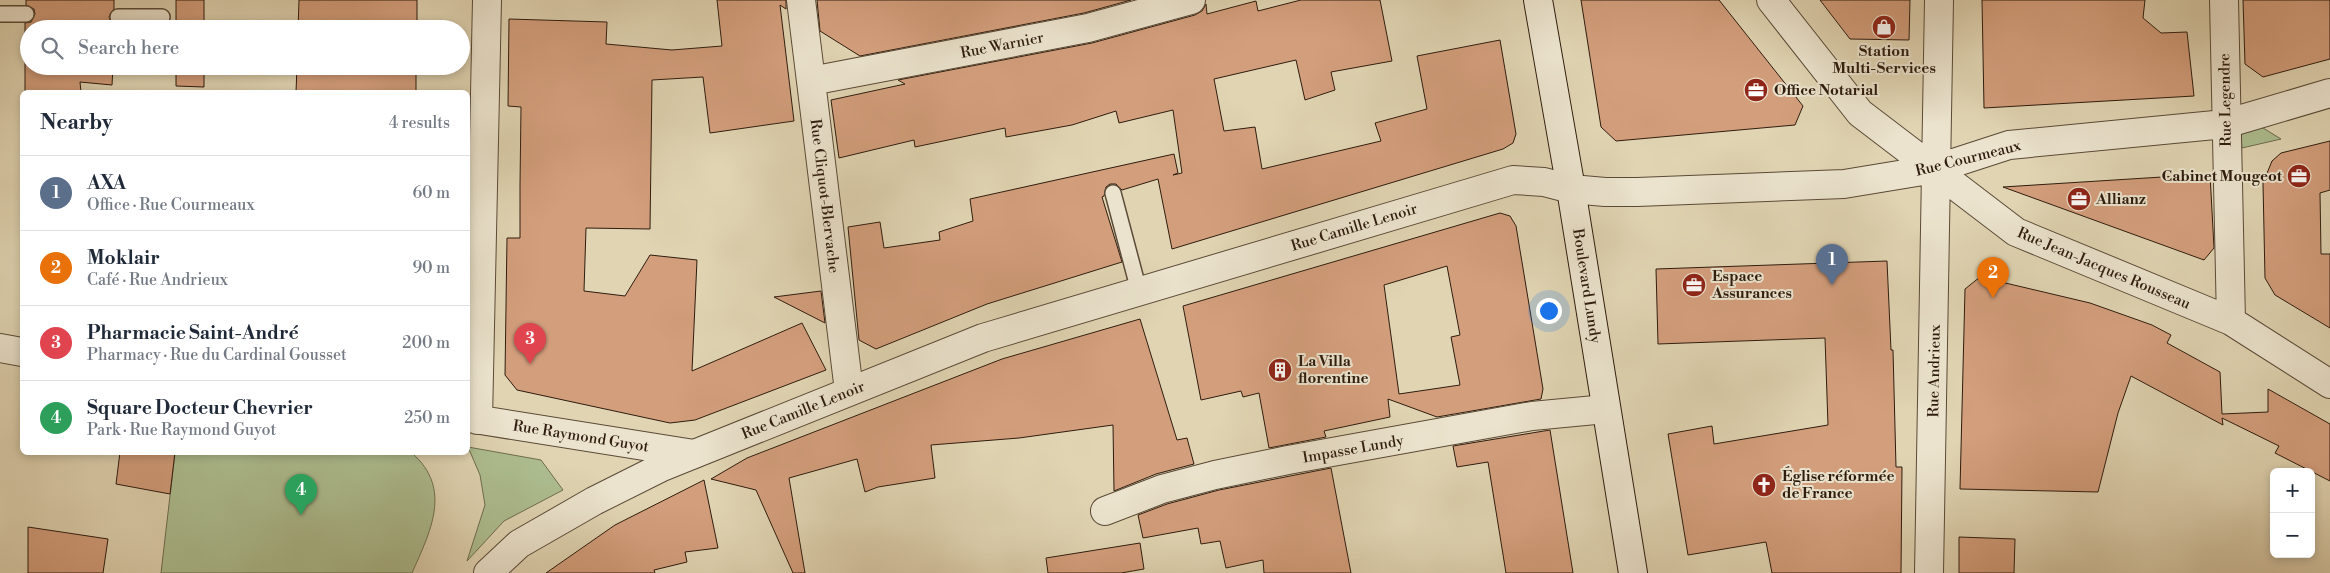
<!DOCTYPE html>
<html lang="en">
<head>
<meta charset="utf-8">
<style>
	body { margin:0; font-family:"Libre Bodoni",serif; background:#f2f2f3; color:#1f2937 }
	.controls { position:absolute; right:15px; bottom:15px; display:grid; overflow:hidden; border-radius:8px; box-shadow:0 2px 8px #0003 }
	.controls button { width:45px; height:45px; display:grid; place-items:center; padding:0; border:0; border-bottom:1px solid #e0e1e3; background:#fff; color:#1f2937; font:25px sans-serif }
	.you { position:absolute; left:1548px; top:310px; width:18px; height:18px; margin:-12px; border:4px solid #fff; border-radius:50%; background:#1a73e8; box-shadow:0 0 0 8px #1a73e833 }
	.badge { display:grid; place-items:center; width:32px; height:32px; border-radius:50%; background:#111827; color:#fff; font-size:16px; font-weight:700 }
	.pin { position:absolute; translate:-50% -41px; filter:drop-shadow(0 1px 2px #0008) }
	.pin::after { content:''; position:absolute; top:26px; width:18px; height:15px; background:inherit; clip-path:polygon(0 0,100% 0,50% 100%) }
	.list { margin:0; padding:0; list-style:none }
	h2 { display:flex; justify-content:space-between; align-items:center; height:65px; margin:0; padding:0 20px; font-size:21px }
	h2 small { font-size:16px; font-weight:400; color:#747a83 }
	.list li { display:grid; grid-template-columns:32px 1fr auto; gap:15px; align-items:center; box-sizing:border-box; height:75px; padding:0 20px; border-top:1px solid #e0e1e3 }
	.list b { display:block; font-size:19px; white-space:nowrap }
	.list p { margin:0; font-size:16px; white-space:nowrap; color:#747a83 }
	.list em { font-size:16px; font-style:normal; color:#747a83 }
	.icon { flex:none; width:28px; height:28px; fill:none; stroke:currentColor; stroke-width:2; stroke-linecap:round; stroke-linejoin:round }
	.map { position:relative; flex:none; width:2330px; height:573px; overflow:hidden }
	.search { position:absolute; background:#fff; box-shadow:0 2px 8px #0003; left:20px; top:20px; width:450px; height:55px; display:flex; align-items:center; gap:12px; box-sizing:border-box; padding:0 18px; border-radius:28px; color:#747a83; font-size:19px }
	.panel { position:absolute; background:#fff; box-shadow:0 2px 8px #0003; left:20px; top:90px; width:450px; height:365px; border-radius:8px }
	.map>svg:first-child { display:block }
	.green { fill:#adbe90; stroke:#6e6d4f }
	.building { fill:#d39e7c; stroke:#2e1c0e; fill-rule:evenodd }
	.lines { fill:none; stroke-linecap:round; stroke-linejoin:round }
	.service-casing { stroke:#5a4a37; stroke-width:18 }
	.minor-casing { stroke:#5a4a37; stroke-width:30 }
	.tertiary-casing { stroke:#5a4a37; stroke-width:30 }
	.secondary-casing { stroke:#2e1c0e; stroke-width:30 }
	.service { stroke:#ebe3cd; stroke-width:15 }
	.minor { stroke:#ebe3cd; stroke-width:28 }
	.tertiary { stroke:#ebe3cd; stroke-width:28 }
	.secondary { stroke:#ebe3cd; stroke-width:28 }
	.labels { text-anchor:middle; stroke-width:4; stroke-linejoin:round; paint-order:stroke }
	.street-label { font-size:15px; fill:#2e1c0e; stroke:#ebe3cd }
	.poi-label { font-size:15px; font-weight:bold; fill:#2e1c0e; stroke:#ebe3cd; text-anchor:start }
</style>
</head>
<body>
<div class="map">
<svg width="2330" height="573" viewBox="0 0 2330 573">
	<rect width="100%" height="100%" fill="#e0d4b2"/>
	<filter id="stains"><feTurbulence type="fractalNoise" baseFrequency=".004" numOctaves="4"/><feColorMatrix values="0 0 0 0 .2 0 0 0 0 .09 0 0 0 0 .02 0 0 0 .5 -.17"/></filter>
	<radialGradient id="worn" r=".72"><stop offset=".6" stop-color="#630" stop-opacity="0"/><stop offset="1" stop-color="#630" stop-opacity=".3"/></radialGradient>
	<path class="green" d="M2250 120 2281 139 2242 148 2240 123Z
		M468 447 541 460 563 490 504 521 467 561 485 505 480 475Z
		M175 453H412C453 489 430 532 412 573H161Z"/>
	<path class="building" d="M26 0H114V9L109 17 114 29H29V66H113L112 85 80 82 81 92H25V23L31 22 35 14 34 9 26 5Z
		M176 0H204V29H176Z
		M299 0H417V29H298Z
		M717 0H786V9L780 5 794 121 710 133 703 77 652 80 650 229 586 228 584 291 625 296 650 255 697 260 692 371 802 323 826 370 695 420 670 423 517 390 505 375 507 238H520V185L521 107 508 106 509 19 607 22 606 44 672 50 722 46Z
		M817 0H1131L1084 13 860 56 820 31Z
		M1301 0H1380L1392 61 1331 72 1335 90 1305 100 1296 60 1214 79 1224 131 1255 127 1262 169 1381 141 1375 123 1427 109 1417 56 1500 40 1516 134 1513 143 1503 149 1172 249 1158 179 1122 190 1116 184H1110L1106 187 1104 196 1102 197 1122 262 987 304 876 349 859 340 848 227 880 222 884 248 940 240 939 232 973 221 970 199 1174 154 1178 173 1173 175 1182 173 1173 110 1119 123 1116 111 1072 125 1006 137 1005 128 915 147 914 140 839 158 831 100 905 84 898 80 1092 43 1195 15 1202 11 1206 4 1207 14 1256 1 1258 11Z
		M1581 0H1719L1803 106 1795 125 1616 141 1601 127Z
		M1820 0H1910L1909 40 1850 39Z
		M1982 0H2145L2143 18 2161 33 2187 32 2194 96 1984 108Z
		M2243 0H2330V59L2263 77 2245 64Z
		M176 66H204V87L176 86Z
		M297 66H416V92H296Z
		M2330 141V190L2320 193 2321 254H2330V328L2275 295 2265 278 2263 183 2272 161 2281 153Z
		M2210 174 2214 248 2204 260 2003 187Z
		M1500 213 1510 216 1516 226 1543 389 1541 399 1437 417 1388 399 1390 417 1324 431 1326 437 1269 448 1259 393 1243 397 1241 391 1201 400 1183 306ZM1447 266 1460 335 1451 337 1460 385 1399 394 1384 285Z
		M1887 261 1891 350H1893L1896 467H1902L1901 573H1772L1766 542 1688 555 1668 434 1712 426 1714 444 1828 425 1825 338 1658 344 1656 269Z
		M1980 277 2090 303 2152 325 2171 335 2167 343 2220 372 2222 414 2268 412V389L2330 424V481L2275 453 2279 446 2222 418 2223 425 2131 376 2118 413 2098 492 1960 489 1965 289Z
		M821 291 825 323 774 297Z
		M1140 319 1177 440 1187 438 1194 464 1156 474 1114 491 1113 425 1019 438 931 445 935 478 878 487 865 492 857 459 789 478 805 573H793L756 490 711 479 747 458 1002 359Z
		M1550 430 1573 573H1506L1488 462 1457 467 1453 446Z
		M120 452H175L170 494 116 484Z
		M1331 468 1351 573H1264L1263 560 1226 568 1220 541 1201 544 1198 528 1143 538 1138 515 1167 504 1219 490Z
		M704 480 718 548 685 552 687 562 654 570 655 573H546L615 525Z
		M28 527 108 539 103 573H28Z
		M1959 537 2015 539 2014 573H1959Z
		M1140 543 1144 569 1121 573H1048L1046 558Z"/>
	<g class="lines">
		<g class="service-casing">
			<path id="service" d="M0 14H26
				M118 17H162
				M1113 193 1139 291"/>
		</g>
		<g class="minor-casing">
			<path id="minor" d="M801 0 849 391
				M1771 0 1860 113 2016 232 2231 321 2330 384
				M2224 0 2231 321
				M811 81 1088 28 1191 0
				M1571 189 1605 192H1637L1844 184 1935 169 2009 145 2225 124 2330 93
				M0 348 22 352
				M468 418 694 454
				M478 420 487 0
				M1105 511 1162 489 1215 475 1288 460 1532 416 1606 409
				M1929 573C1933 382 1937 191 1939 0"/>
		</g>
		<g class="tertiary-casing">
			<path id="tertiary" d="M488 573 519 544 594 501 662 467 983 338 1513 180 1544 182 1571 189"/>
		</g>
		<g class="secondary-casing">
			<path id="secondary" d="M1538 0 1571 189 1633 573"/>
		</g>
		<use href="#service" class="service"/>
		<use href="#minor" class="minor"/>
		<use href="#tertiary" class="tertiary"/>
		<use href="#secondary" class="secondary"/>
	</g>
	<defs>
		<g id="shop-disc" transform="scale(1.25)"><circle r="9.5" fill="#8f2418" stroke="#ebe3cd"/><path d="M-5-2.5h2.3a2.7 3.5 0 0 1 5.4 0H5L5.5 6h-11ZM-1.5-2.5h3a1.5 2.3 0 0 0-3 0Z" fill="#fff"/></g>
		<g id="office-disc" transform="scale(1.25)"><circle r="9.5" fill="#8f2418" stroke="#ebe3cd"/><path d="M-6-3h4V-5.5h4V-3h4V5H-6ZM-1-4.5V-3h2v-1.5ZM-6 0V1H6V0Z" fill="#fff"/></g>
		<g id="building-disc" transform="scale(1.25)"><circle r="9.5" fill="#8f2418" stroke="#ebe3cd"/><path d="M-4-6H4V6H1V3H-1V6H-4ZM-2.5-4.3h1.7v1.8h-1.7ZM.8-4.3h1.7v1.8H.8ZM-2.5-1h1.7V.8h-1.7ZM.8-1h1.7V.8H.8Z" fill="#fff"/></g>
		<g id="church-disc" transform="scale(1.25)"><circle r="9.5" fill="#8f2418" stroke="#ebe3cd"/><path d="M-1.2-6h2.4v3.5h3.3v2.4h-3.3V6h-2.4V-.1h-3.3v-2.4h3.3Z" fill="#fff"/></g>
	</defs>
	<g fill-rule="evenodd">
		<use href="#shop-disc" x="1884" y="27"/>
		<use href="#office-disc" x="1756" y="90"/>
		<use href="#office-disc" x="2299" y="176"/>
		<use href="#office-disc" x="2079" y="199"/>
		<use href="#office-disc" x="1694" y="285"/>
		<use href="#building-disc" x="1280" y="370"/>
		<use href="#church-disc" x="1764" y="485"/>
	</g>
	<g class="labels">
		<g class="street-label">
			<text transform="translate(1002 45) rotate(-11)" y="5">Rue Warnier</text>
			<text transform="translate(2225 100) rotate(-91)" y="5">Rue Legendre</text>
			<text transform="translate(1968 158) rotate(-14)" y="5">Rue Courmeaux</text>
			<text transform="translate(825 196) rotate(83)" y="5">Rue Cliquot-Blervache</text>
			<text transform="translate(1354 227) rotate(-17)" y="5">Rue Camille Lenoir</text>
			<text transform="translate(2104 268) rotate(23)" y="5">Rue Jean-Jacques Rousseau</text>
			<text transform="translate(1587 286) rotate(81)" y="5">Boulevard Lundy</text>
			<text transform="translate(1934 371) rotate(-89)" y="5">Rue Andrieux</text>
			<text transform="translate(803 410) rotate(-22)" y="5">Rue Camille Lenoir</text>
			<text transform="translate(581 436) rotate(9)" y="5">Rue Raymond Guyot</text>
			<text transform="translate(1353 449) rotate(-10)" y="5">Impasse Lundy</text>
		</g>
		<g class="poi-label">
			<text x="1884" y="56" text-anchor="middle">Station<tspan x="1884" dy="17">Multi-Services</tspan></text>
			<text x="1774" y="95">Office Notarial</text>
			<text x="2282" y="181" text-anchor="end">Cabinet Mougeot</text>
			<text x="2096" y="204">Allianz</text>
			<text x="1712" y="281">Espace<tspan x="1712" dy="17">Assurances</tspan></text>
			<text x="1298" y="366">La Villa<tspan x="1298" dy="17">florentine</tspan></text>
			<text x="1782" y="481">Église réformée<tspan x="1782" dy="17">de France</tspan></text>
		</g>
	</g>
	<rect width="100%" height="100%" filter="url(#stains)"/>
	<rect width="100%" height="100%" fill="url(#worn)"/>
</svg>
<div class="controls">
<button>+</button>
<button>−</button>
</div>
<div class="you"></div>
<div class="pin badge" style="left:1832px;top:285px;background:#5c6f8a">1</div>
<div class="pin badge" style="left:1993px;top:298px;background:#e8710a">2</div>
<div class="pin badge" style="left:530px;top:364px;background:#e0444e">3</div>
<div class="pin badge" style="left:301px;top:515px;background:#2e9e5b">4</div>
<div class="search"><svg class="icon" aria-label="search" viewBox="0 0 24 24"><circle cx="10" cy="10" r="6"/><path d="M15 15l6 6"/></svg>Search here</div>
<section class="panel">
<h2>Nearby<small>4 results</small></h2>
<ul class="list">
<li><span class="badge" style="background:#5c6f8a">1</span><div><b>AXA</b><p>Office · Rue Courmeaux</p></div><em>60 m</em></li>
<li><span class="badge" style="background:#e8710a">2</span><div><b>Moklair</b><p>Café · Rue Andrieux</p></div><em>90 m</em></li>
<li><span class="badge" style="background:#e0444e">3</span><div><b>Pharmacie Saint-André</b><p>Pharmacy · Rue du Cardinal Gousset</p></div><em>200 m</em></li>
<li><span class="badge" style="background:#2e9e5b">4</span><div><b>Square Docteur Chevrier</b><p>Park · Rue Raymond Guyot</p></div><em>250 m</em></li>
</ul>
</section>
</div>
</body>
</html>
